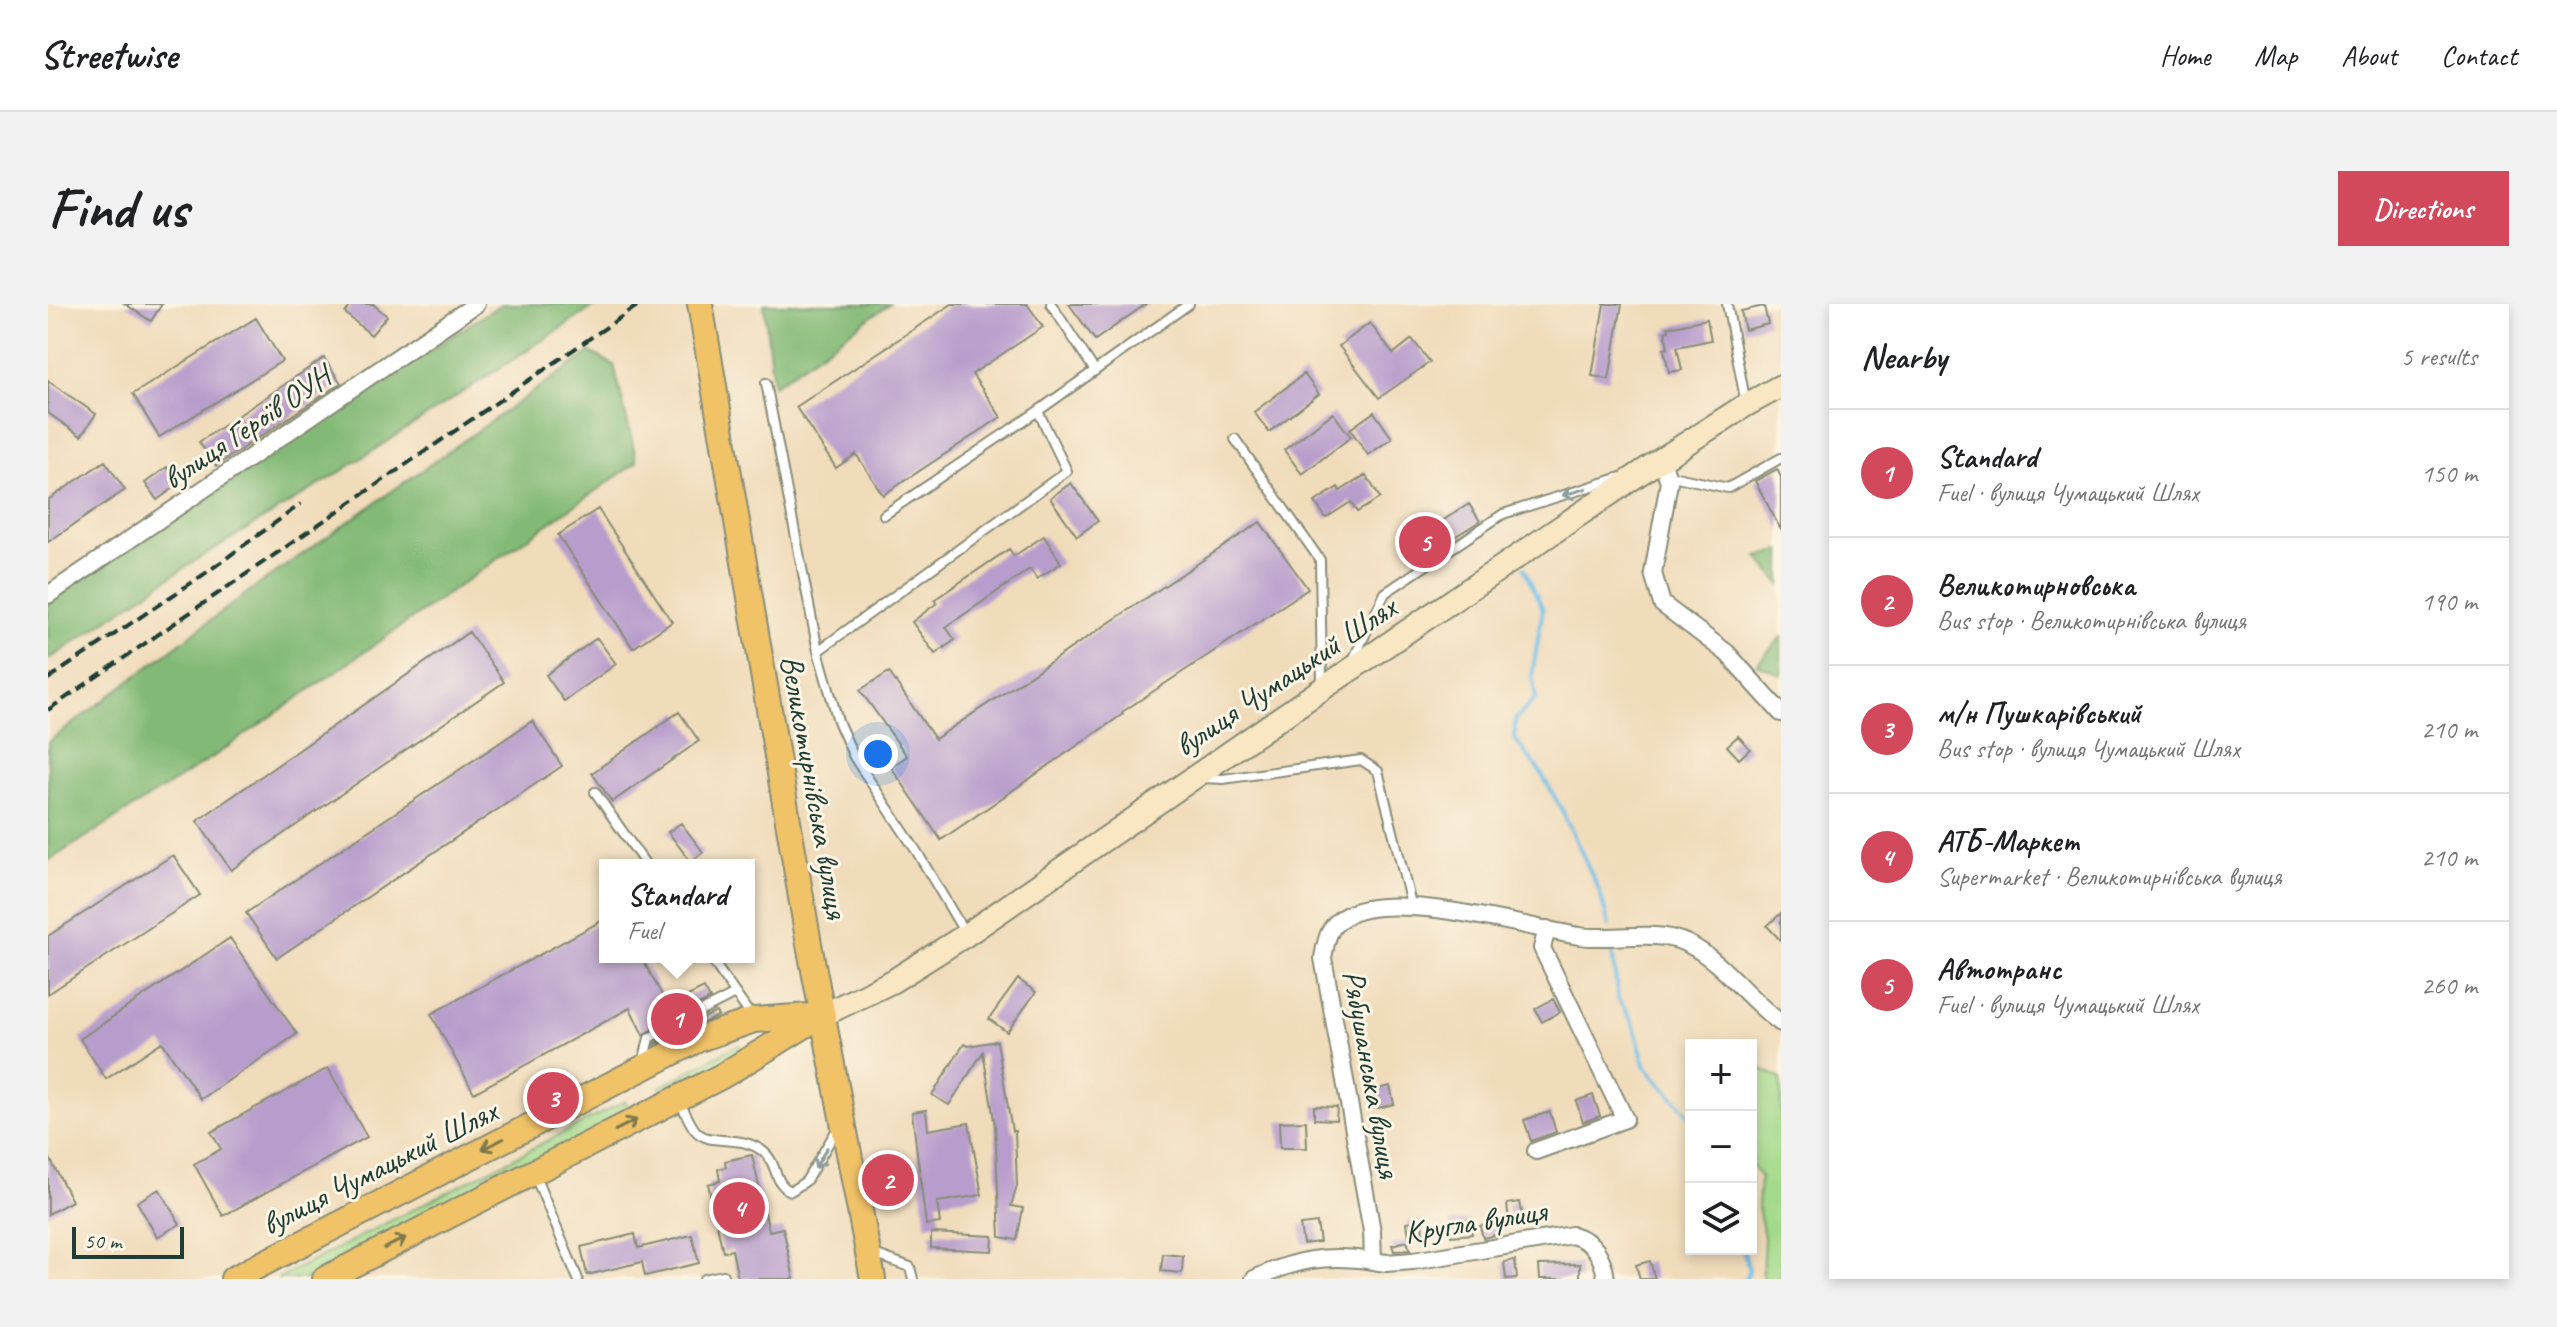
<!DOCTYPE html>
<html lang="en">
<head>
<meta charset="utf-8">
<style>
	body { margin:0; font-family:Caveat,sans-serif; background:#f2f2f2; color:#202124 }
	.controls { position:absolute; right:24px; bottom:24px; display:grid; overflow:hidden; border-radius:0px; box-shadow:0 4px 12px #0003 }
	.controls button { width:72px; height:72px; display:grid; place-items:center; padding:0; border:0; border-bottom:2px solid #e0e0e0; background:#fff; color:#202124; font:40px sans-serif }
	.scale { position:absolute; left:24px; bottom:20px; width:112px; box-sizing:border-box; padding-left:8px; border:4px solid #1f3d34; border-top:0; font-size:22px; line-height:28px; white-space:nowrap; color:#1f3d34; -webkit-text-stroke:6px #fcf5e5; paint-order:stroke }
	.you { position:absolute; left:830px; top:450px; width:28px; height:28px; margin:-20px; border:6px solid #fff; border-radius:50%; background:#1a73e8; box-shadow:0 0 0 12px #1a73e833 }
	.badge { display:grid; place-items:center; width:52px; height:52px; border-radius:50%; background:#d1495b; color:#fff; font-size:26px; font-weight:700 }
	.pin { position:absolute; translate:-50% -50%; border:4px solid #fff; box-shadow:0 2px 8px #0006 }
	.popup { position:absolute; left:551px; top:555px; width:156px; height:104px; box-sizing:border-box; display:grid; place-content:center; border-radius:0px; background:#fff; filter:drop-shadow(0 2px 6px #0005); font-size:26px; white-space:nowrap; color:#757577 }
	.popup b { font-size:30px; color:#202124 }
	.popup::after { content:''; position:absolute; left:50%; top:100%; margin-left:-16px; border:16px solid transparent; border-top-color:#fff }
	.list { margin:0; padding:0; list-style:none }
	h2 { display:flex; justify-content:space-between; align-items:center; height:104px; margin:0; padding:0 32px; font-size:34px }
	h2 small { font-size:26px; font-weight:400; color:#757577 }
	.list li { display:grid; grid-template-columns:52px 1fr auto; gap:24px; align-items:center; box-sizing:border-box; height:128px; padding:0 32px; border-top:2px solid #e0e0e0 }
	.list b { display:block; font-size:30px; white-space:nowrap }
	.list p { margin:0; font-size:26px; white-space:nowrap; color:#757577 }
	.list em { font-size:26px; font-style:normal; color:#757577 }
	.icon { flex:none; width:44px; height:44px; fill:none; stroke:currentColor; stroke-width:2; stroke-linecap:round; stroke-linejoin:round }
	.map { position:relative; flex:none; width:1733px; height:975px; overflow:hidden; border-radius:0px }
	header { display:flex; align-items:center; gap:48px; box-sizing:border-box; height:112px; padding:0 40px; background:#fff; border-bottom:2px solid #e0e0e0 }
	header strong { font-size:38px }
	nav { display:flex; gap:44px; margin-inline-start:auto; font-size:28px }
	.intro { display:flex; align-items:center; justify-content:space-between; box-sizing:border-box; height:192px; padding:0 48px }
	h1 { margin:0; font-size:56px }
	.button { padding:20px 36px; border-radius:0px; background:#d1495b; color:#fff; font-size:28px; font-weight:700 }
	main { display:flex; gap:48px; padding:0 48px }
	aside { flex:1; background:#fff; border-radius:0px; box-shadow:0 4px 12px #0003 }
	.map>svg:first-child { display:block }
	.green { fill:#a3d98a; stroke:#618b5f; stroke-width:2 }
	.forest { fill:#82b976; stroke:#507b55; stroke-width:2 }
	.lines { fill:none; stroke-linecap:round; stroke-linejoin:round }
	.stream { stroke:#6cbde7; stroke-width:4 }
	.building { fill:#b79dcc }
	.service-casing { stroke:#888c77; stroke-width:12 }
	.minor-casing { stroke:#888c77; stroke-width:20 }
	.secondary-casing { stroke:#888c77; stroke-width:26 }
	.primary-casing { stroke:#888c77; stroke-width:28 }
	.service { stroke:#fff; stroke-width:8 }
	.minor { stroke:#fff; stroke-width:16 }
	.secondary { stroke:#f9e7c3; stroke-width:22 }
	.primary { stroke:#f1c369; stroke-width:24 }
	.rail { stroke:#1f3d34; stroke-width:4; stroke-dasharray:12 6; stroke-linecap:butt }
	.oneway { stroke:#8f9e9a }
	.oneway2 { stroke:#7d794c }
	.labels { text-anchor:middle; stroke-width:6; stroke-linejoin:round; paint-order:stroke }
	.street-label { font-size:32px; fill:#1f3d34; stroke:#fcf5e5 }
</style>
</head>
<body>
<header>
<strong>Streetwise</strong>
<nav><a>Home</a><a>Map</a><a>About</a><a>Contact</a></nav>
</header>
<div class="intro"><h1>Find us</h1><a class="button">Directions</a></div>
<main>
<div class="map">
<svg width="1733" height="975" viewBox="0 0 1733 975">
	<rect width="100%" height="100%" fill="#fcf5e5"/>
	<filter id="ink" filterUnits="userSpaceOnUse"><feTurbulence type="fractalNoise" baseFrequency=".0125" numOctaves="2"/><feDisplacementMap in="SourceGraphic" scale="16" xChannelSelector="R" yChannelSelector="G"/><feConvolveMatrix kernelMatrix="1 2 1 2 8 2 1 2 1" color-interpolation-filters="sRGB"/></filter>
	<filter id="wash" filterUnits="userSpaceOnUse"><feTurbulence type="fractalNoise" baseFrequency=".006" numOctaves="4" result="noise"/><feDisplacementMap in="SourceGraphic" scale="32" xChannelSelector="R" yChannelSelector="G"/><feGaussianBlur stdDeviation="1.8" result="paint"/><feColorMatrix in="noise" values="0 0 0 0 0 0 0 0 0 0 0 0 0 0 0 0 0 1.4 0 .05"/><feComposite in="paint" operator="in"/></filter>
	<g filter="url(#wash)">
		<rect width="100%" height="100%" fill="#f0dbba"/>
		<path class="green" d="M691 740 696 749 617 792 612 783Z
			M1703 759 1733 775V975H1714L1716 933 1710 903 1712 872 1703 861Z
			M577 797 584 810 259 975H229Z"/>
		<path class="forest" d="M453 0H550L283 174 145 258 0 356V297Z
			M716 0H841L725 82Z
			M542 48 566 61 589 158 168 451 0 557V438L199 289Z
			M1733 246V281L1710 253Z
			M1733 333V371L1709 360Z"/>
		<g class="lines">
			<path class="stream" d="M1476 264 1495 305 1484 371 1488 394 1467 416V435L1493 469 1513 504 1551 586 1561 621
				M1564 647 1570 695 1585 719 1598 764 1643 813
				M1695 945 1701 966 1698 975"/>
		</g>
		<g id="blocks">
			<path class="building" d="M77 0H114L103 17Z
				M304 0H325L339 12 323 31 297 9Z
				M904 0H979L995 23 924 70 953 113 835 191 808 150 788 164 748 103Z
				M1021 0H1098L1047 36Z
				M1556 0H1574L1561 75 1544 72Z
				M1716 2 1720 20 1697 26 1693 7Z
				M208 14 234 57 111 133 85 90Z
				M1659 15 1663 36 1629 43 1634 66 1621 68 1616 45 1620 44 1617 28 1621 27 1620 23Z
				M1322 19 1345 50 1364 35 1382 58 1331 94 1291 42Z
				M276 54 293 79 168 162 151 138Z
				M1256 70 1271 90 1221 128 1206 108Z
				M0 77 48 110 33 132 0 109Z
				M1326 108 1344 134 1320 151 1302 125Z
				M1285 109 1303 133 1254 170 1236 146Z
				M57 157 77 186 0 238V196Z
				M119 163 131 180 109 196 97 179Z
				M1729 165 1733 173V226L1707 177Z
				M1318 171 1332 194 1309 208 1303 198 1278 214 1267 198 1290 183 1292 187Z
				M1023 179 1050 217 1029 232 1002 194Z
				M1421 200 1432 217 1372 254 1362 237Z
				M550 205 624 318 585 344 510 231Z
				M1212 218 1260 285 1074 408 1075 410 893 536 843 463 859 452 812 386 841 368 887 435Z
				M996 232 1013 259 989 275 982 265 898 323 907 336 887 350 864 318 889 299 886 296 961 245 966 252Z
				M421 328 456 378 183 566 149 517Z
				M549 334 568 360 516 397 498 371Z
				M631 408 651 437 564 498 544 469Z
				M484 417 514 462 229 654 198 609Z
				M1690 432 1702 445 1691 455 1679 442Z
				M633 519 655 548 643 558 620 528Z
				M125 551 152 591 0 690V632Z
				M1733 609V637L1719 622Z
				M557 615V653H593L620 702 656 684 662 695 595 731 582 704 426 789 383 710Z
				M182 634 249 730 153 795 114 738 58 775 32 735Z
				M970 675 988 688 959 728 941 715Z
				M1505 695 1512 708 1494 718 1487 705Z
				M668 708 670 712 606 741 607 739Z
				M949 737 964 827H967L969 882 963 902 975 904 969 936 952 933 947 822 935 748 901 801 884 791 916 740 920 742Z
				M280 764 319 833 175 912 146 860 173 845 163 828Z
				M1342 782 1346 800 1330 804 1326 786Z
				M1545 791 1552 812 1535 818 1528 797Z
				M1266 802 1289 803 1288 816 1266 815Z
				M878 806 880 826 921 819 934 891 889 898 892 919 878 921 864 808Z
				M1502 808 1508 828 1483 837 1476 816Z
				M1258 817 1259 844H1232L1231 818Z
				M0 851 24 897 0 910Z
				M704 851 721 927 735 924 746 975H690L684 946 675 948 660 880 672 877 670 865 678 863 677 857Z
				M111 885 132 920 109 933 89 898Z
				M1472 898 1475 914 1461 916 1459 900Z
				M1374 916 1375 931 1361 932 1359 918Z
				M1422 916 1424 930 1403 932 1402 918Z
				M1450 918 1452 930 1435 934 1432 922Z
				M1269 919 1272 938 1255 940 1252 921Z
				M883 929 945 932 944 947 883 944Z
				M587 930 590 944 644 931 651 959 597 972 594 958 539 971 533 943Z
				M1359 937 1362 946 1346 947 1344 941Z
				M1115 950 1135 952 1134 969 1113 967Z
				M1467 956 1469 974 1458 975 1456 958Z
				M1602 957 1607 975H1592L1588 961Z
				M1532 960V975H1492L1491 961Z"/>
		</g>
	</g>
	<g filter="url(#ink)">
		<use href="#blocks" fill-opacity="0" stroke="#888c77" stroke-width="2"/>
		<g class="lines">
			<g class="service-casing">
				<path id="service" d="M1003 0 1047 67
					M1679 0 1698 100
					M718 79 770 347 790 417 806 453 869 548 918 631
					M1187 135 1272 256 1274 380
					M1619 171 1680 184 1733 154
					M836 211 990 107
					M770 347 1019 167 990 107 1141 0
					M1304 358 1337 289 1455 210 1573 173
					M1155 474 1175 475 1313 456 1330 467 1364 604
					M547 488 598 561
					M662 653 703 712
					M595 759 601 734 687 690
					M632 799C637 807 641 818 647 826 662 844 691 828 716 848 730 859 725 880 743 887L758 877 791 822
					M487 872 530 975
					M826 950 862 963 865 975
					M656 975 675 971 676 975"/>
			</g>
			<g class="minor-casing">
				<path id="minor" d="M1614 155 1621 178 1605 269 1614 300 1679 349 1733 409
					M0 291 428 0
					M1488 847 1577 815 1494 644 1499 625
					M1325 957 1338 959 1365 957 1524 931C1546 937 1555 952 1558 975
					M1206 975C1249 955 1279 950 1325 957L1324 927 1275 654C1278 637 1280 622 1296 613 1342 584 1476 623 1531 632 1566 637 1607 624 1640 640 1676 658 1700 696 1733 719"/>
			</g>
			<g class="secondary-casing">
				<path id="secondary" d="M775 711 845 677 918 631 1274 385 1600 164 1698 101 1733 82"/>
			</g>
			<g class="primary-casing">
				<path id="primary" d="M652 0 761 640 825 975
					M185 975 651 735 706 716 775 711
					M277 975 674 772 769 714"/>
			</g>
			<use href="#service" class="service"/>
			<use href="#minor" class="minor"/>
			<use href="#secondary" class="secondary"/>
			<use href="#primary" class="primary"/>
			<path class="rail" d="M0 375 155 271 253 200
				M0 406 592 0"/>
		</g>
		<defs><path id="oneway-shaft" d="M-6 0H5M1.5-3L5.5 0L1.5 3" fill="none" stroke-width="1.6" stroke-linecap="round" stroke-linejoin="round" transform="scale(2)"/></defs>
		<g class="oneway">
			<use href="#oneway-shaft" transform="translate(1526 188) rotate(163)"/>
			<use href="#oneway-shaft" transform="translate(773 854) rotate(120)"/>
		</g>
		<g class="oneway2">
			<use href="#oneway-shaft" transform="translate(578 821) rotate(-27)"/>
			<use href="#oneway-shaft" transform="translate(445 840) rotate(153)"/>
			<use href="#oneway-shaft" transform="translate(347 939) rotate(-27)"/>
		</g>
	</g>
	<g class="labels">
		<g class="street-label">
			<text transform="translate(198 123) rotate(-34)" y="11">вулиця Героїв ОУН</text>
			<text transform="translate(1237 372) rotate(-34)" y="11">вулиця Чумацький Шлях</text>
			<text transform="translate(767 483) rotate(80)" y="11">Великотирнівська вулиця</text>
			<text transform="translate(1324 770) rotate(80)" y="11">Рябушанська вулиця</text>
			<text transform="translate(331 863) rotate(-27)" y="11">вулиця Чумацький Шлях</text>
			<text transform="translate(1427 917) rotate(-9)" y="11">Кругла вулиця</text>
		</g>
	</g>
</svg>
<div class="controls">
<button>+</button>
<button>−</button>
<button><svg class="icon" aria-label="layers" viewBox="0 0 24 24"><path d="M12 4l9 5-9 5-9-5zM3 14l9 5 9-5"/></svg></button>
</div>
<div class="scale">50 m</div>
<div class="you"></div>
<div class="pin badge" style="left:629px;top:715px">1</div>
<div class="popup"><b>Standard</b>Fuel</div>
<div class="pin badge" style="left:840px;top:876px">2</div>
<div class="pin badge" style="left:505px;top:794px">3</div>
<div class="pin badge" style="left:691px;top:904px">4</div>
<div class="pin badge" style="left:1377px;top:238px">5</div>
</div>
<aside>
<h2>Nearby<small>5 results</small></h2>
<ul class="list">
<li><span class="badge">1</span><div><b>Standard</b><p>Fuel · вулиця Чумацький Шлях</p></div><em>150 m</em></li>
<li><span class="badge">2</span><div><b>Великотирновська</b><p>Bus stop · Великотирнівська вулиця</p></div><em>190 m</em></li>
<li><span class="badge">3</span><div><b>м/н Пушкарівський</b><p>Bus stop · вулиця Чумацький Шлях</p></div><em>210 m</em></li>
<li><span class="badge">4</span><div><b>АТБ-Маркет</b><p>Supermarket · Великотирнівська вулиця</p></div><em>210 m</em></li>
<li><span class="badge">5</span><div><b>Автотранс</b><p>Fuel · вулиця Чумацький Шлях</p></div><em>260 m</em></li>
</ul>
</aside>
</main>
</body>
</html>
